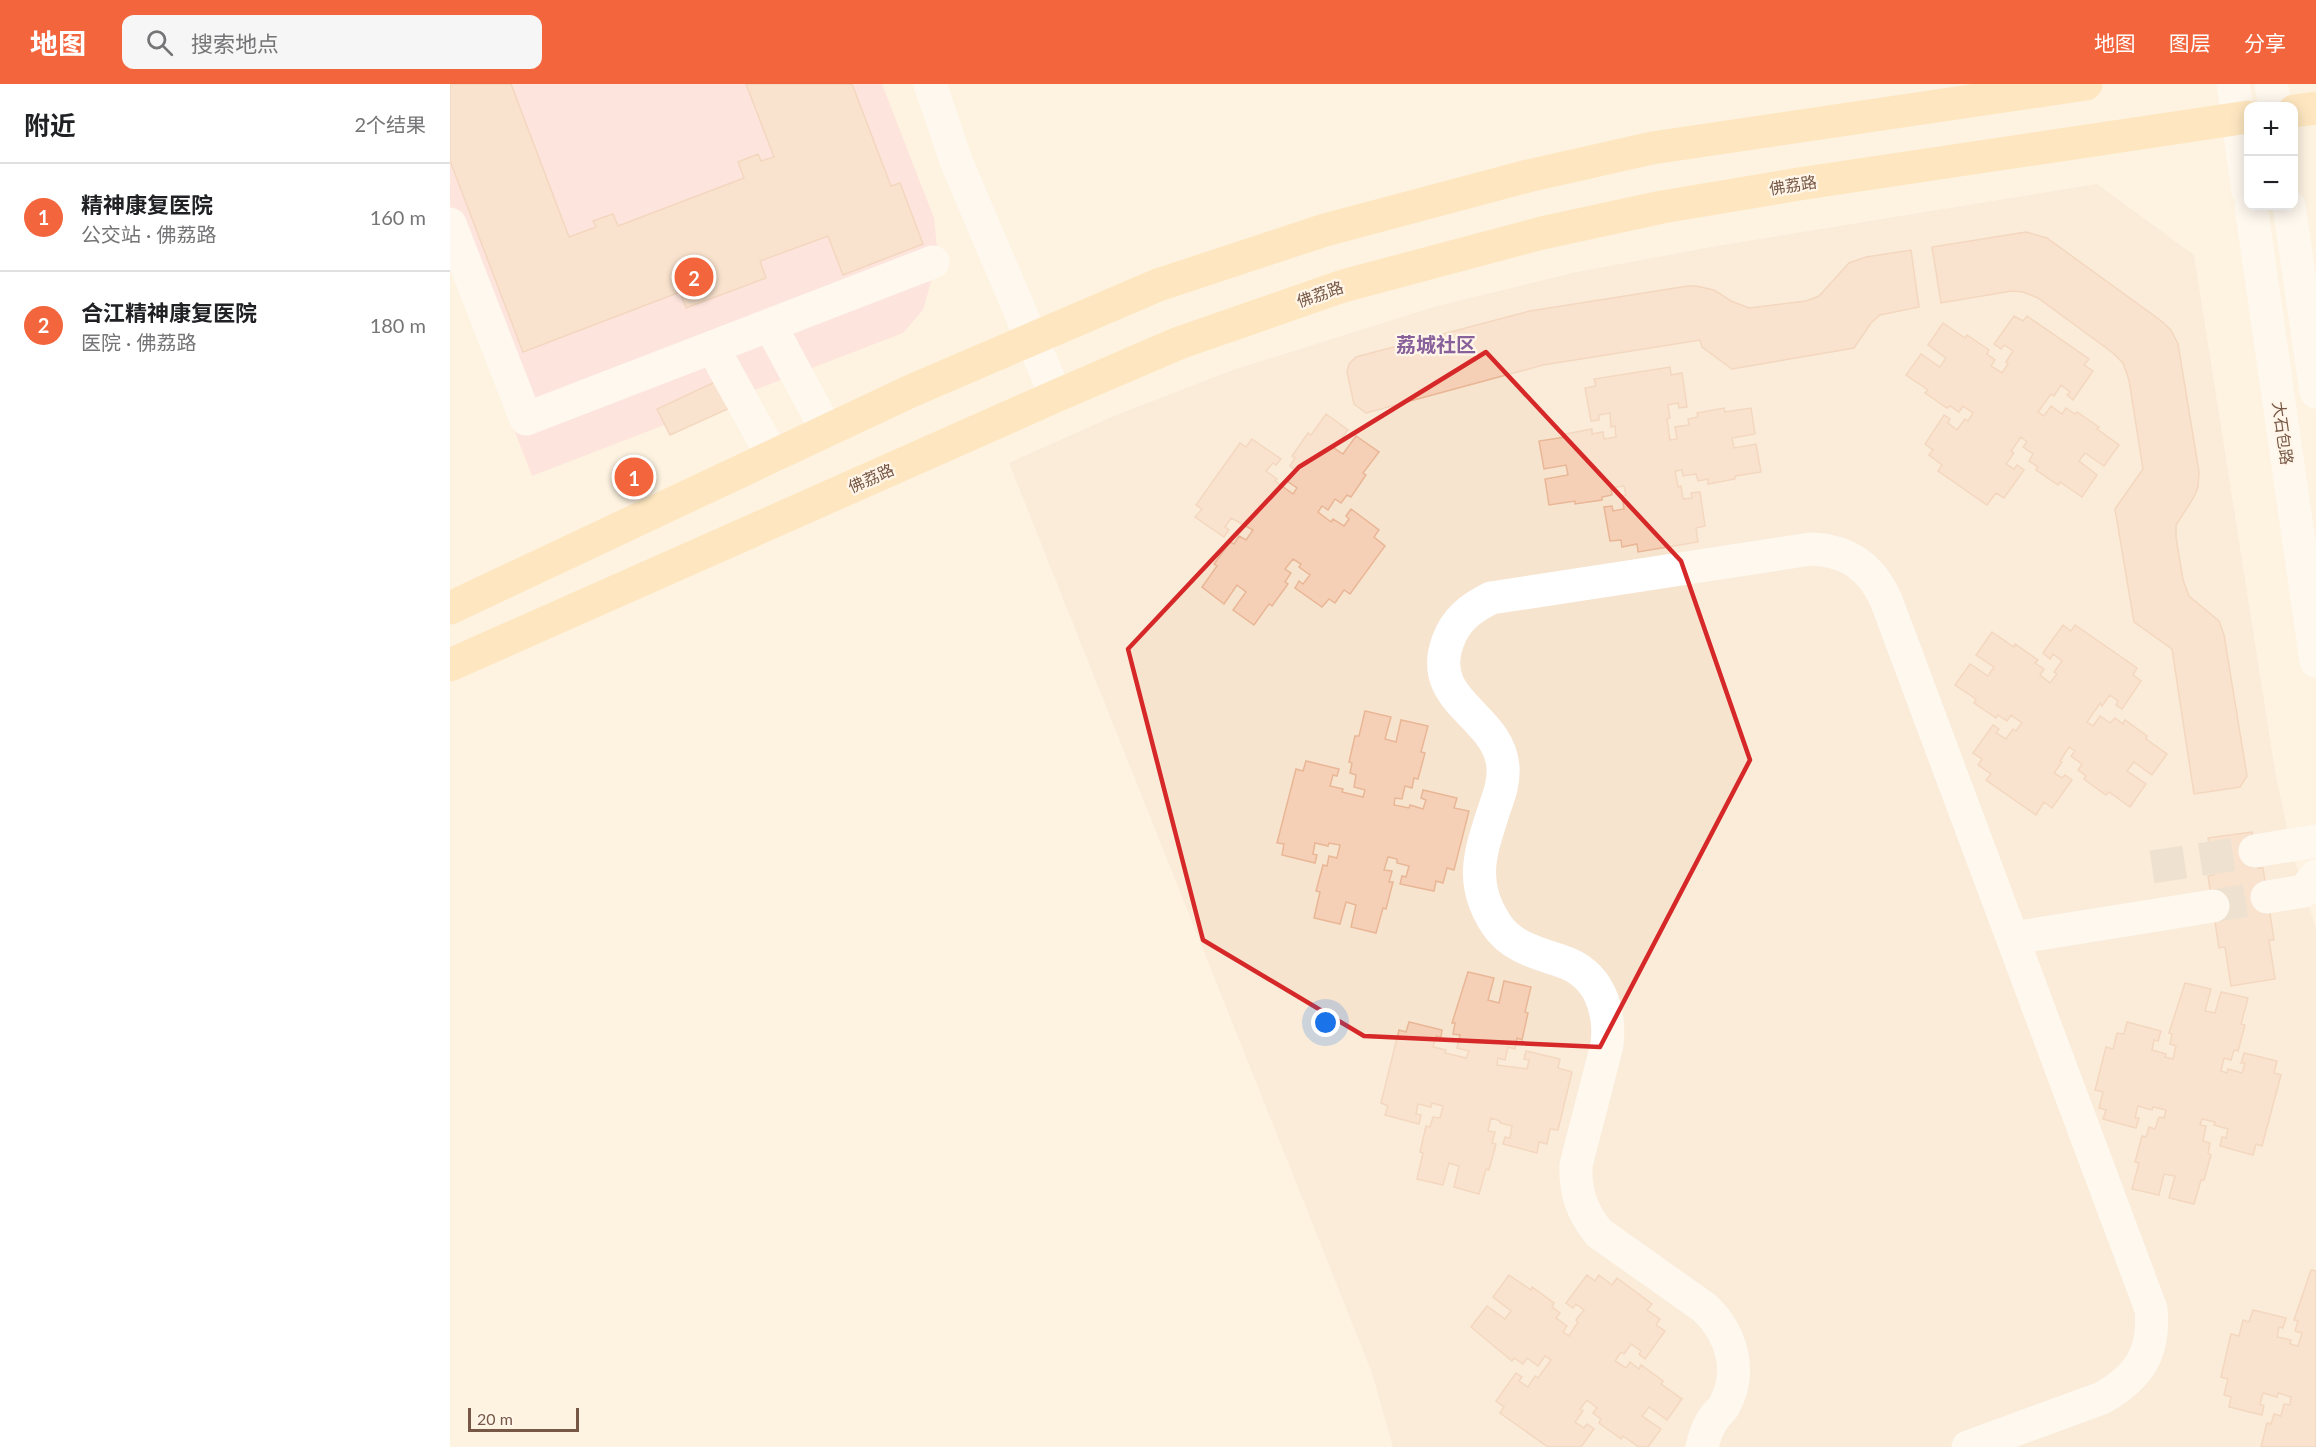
<!DOCTYPE html>
<html lang="zh">
<head>
<meta charset="utf-8">
<style>
	body { margin:0; font-family:Lato,"Noto Sans SC",sans-serif; background:#f6f6f6; color:#202124 }
	.controls { position:absolute; right:18px; top:18px; display:grid; overflow:hidden; border-radius:12px; box-shadow:0 3px 15px #0003 }
	.controls button { width:54px; height:54px; display:grid; place-items:center; padding:0; border:0; border-bottom:2px solid #e0e0e0; background:#fff; color:#202124; font:30px sans-serif }
	.scale { position:absolute; left:18px; bottom:15px; width:111px; box-sizing:border-box; padding-left:6px; border:3px solid #775846; border-top:0; font-size:16px; line-height:21px; white-space:nowrap; color:#775846; -webkit-text-stroke:4px #fff6e9; paint-order:stroke }
	.you { position:absolute; left:876px; top:939px; width:21px; height:21px; margin:-15px; border:4px solid #fff; border-radius:50%; background:#1a73e8; box-shadow:0 0 0 9px #1a73e833 }
	.badge { display:grid; place-items:center; width:39px; height:39px; border-radius:50%; background:#f2653d; color:#fff; font-size:20px; font-weight:700 }
	.pin { position:absolute; translate:-50% -50%; border:3px solid #fff; box-shadow:0 2px 6px #0006 }
	.list { margin:0; padding:0; list-style:none }
	h2 { display:flex; justify-content:space-between; align-items:center; height:78px; margin:0; padding:0 24px; font-size:26px }
	h2 small { font-size:20px; font-weight:400; color:#757577 }
	.list li { display:grid; grid-template-columns:39px 1fr auto; gap:18px; align-items:center; box-sizing:border-box; height:108px; padding:0 24px; border-top:2px solid #e0e0e0 }
	.list b { display:block; font-size:22px; white-space:nowrap }
	.list p { margin:0; font-size:20px; white-space:nowrap; color:#757577 }
	.list em { font-size:20px; font-style:normal; color:#757577 }
	.icon { flex:none; width:33px; height:33px; fill:none; stroke:currentColor; stroke-width:2; stroke-linecap:round; stroke-linejoin:round }
	.map { position:relative; flex:none; width:1866px; height:1363px; overflow:hidden }
	header { display:flex; align-items:center; gap:36px; box-sizing:border-box; height:84px; padding:0 30px; background:#f2653d; color:#fff }
	header strong { font-size:28px }
	nav { display:flex; gap:33px; margin-inline-start:auto; font-size:21px }
	.search { width:420px; height:54px; background:#f6f6f6; display:flex; align-items:center; gap:15px; box-sizing:border-box; padding:0 21px; border-radius:12px; color:#757577; font-size:22px }
	main { display:flex }
	aside { flex:1; background:#fff }
	.map>svg:first-child { display:block }
	.residential { fill:#f6e4cf }
	.medical { fill:#fdd4d8 }
	.building { fill:#f5d0b7; stroke:#e9b696; stroke-width:1.5 }
	.lines { fill:none; stroke-linecap:round; stroke-linejoin:round }
	.minor-tunnel { stroke:#dcccba; stroke-width:33; stroke-dasharray:33 16; stroke-linecap:butt }
	.minor { stroke:#fff; stroke-width:33 }
	.major { stroke:#ffd997; stroke-width:33 }
	.marked { fill:none; stroke:#d62828; stroke-width:4.5; stroke-linejoin:round }
	.labels { text-anchor:middle; stroke-width:4.5; stroke-linejoin:round; paint-order:stroke }
	.street-label { font-size:16px; fill:#775846; stroke:#fff6e9 }
	.quarter-label { font-size:20px; font-weight:bold; fill:#88619b; stroke:#fff6e9 }
</style>
</head>
<body>
<header>
<strong>地图</strong>
<div class="search"><svg class="icon" aria-label="search" viewBox="0 0 24 24"><circle cx="10" cy="10" r="6"/><path d="M15 15l6 6"/></svg>搜索地点</div>
<nav><a>地图</a><a>图层</a><a>分享</a></nav>
</header>
<main>
<aside>
<h2>附近<small>2个结果</small></h2>
<ul class="list">
<li><span class="badge">1</span><div><b>精神康复医院</b><p>公交站 · 佛荔路</p></div><em>160 m</em></li>
<li><span class="badge">2</span><div><b>合江精神康复医院</b><p>医院 · 佛荔路</p></div><em>180 m</em></li>
</ul>
</aside>
<div class="map">
<svg width="1866" height="1363" viewBox="0 0 1866 1363">
	<rect width="100%" height="100%" fill="#fef3e1"/>
	<path class="residential" d="M1647 100 1744 171 1826 693 1843 771 1866 845V1363H943L922 1289 559 379 664 332 780 287 987 222 1127 188 1267 162Z"/>
	<path class="medical" d="M0 0H432L484 134 488 173 473 226 453 249 82 392 0 180Z"/>
	<path class="building" d="M0 0H61L119 153 146 143 143 137 163 130 168 142 294 94 288 78 308 70 311 77 324 73 296 0H402L441 102 450 99 473 160 393 191 378 152 310 177 316 194 236 224 230 208 73 268 0 77Z
		M1576 148 1597 154 1710 236 1721 246 1728 260 1749 388 1748 403 1744 413 1726 441V453L1733 496 1739 512 1769 537 1774 551 1797 692 1790 703 1744 710 1722 565 1684 538 1665 425 1693 385 1679 296 1673 279 1663 269 1588 214 1573 208 1562 207 1491 219 1482 163Z
		M1461 166 1469 223 1430 231 1421 239 1404 264 1282 285 1252 263 1250 256 1093 281 916 329 904 320 897 288 899 280 906 273 1080 227 1238 202H1246L1264 206 1281 217 1299 224 1356 217 1369 212 1399 179 1416 173Z
		M1564 232 1573 237 1577 232 1639 275 1634 281 1643 287 1623 316 1617 311 1620 308 1611 301 1604 312 1601 310 1588 328 1594 332 1601 322 1612 330 1616 324 1625 330 1627 328 1649 343 1647 345 1669 361 1654 382 1635 369 1629 377 1647 391 1632 413 1610 398 1608 401 1586 386 1588 383 1579 377 1583 370 1573 363 1577 358 1571 353 1561 367 1564 369 1556 380 1564 385 1567 381 1574 386 1554 414 1546 409 1537 421 1488 387 1492 381 1479 371 1483 366 1475 360 1494 331 1500 335 1498 339 1507 346 1515 335 1518 337 1523 329 1513 322 1509 328 1500 322 1497 324 1475 309 1478 306 1456 291 1471 270 1490 283 1496 274 1478 261 1493 239 1515 254 1517 251 1539 266 1537 270 1545 276 1541 282 1552 289 1558 280 1556 278 1563 267 1554 261 1551 265 1544 260Z
		M1220 283 1221 291 1232 289 1237 323 1229 324 1228 319 1218 321 1220 334 1217 335 1220 356 1227 355 1225 343 1239 341 1238 335 1248 333 1247 329 1274 324 1275 328 1301 324 1305 350 1282 354 1284 364 1306 360 1311 388 1285 392V395L1258 400V395L1248 397 1246 390 1233 392 1232 386 1225 387 1228 403 1231 402 1233 415 1242 414 1241 409 1250 408 1255 442 1246 444 1248 458 1188 468 1187 460 1172 463 1171 456 1160 457 1154 423 1162 422 1163 427 1174 425 1172 412 1176 411 1174 402 1161 404 1162 411 1152 413V416L1125 420V417L1099 421 1095 395 1118 391 1116 381 1094 385 1089 357 1115 353V350L1142 345V350L1153 348 1154 355 1166 353 1165 342 1161 343 1160 329 1149 331V336L1141 337 1135 304 1146 302 1144 295Z
		M267 297 280 324 220 351 207 325Z
		M876 330 898 346 884 364 893 370 906 352 929 368 913 389 916 391 901 413 897 411 891 419 885 415 878 426 872 422 868 428 881 438 883 435 894 442 899 435 896 432 901 425 929 446 924 453 935 462 900 510 894 506 885 519 879 515 872 523 845 504 849 497 853 500 860 491 849 483 851 480 843 475 835 485 841 489 835 498 838 500 822 522 819 520 804 541 783 526 796 508 787 501 774 520 752 503 767 482 764 480 780 458 784 460 789 452 796 456 803 446 781 434 775 443 779 446 774 453 745 433 752 425 746 421 790 359 796 363 802 355 831 375 826 381 823 379 816 387 827 395 825 397 843 410 847 404 837 397 845 386 840 382 845 374 842 372 858 349 861 351Z
		M1613 541 1621 547 1625 541 1687 584 1683 591 1691 597 1672 625 1666 621 1668 617 1660 611 1652 622 1650 619 1637 638 1643 642 1650 632 1660 639 1665 634 1673 640 1675 636 1697 652 1696 655 1717 670 1702 691 1684 678 1677 687 1696 700 1680 723 1659 708 1656 711 1634 695 1636 692 1628 686 1632 680 1621 672 1625 667 1619 663 1610 677 1612 678 1604 689 1612 694 1615 691 1622 696 1602 724 1594 718 1586 731 1536 696 1541 690 1528 681 1532 675 1523 669 1543 641 1549 645 1546 649 1556 655 1563 645 1566 647 1572 639 1561 631 1557 637 1548 631 1546 634 1524 619 1526 615 1505 601 1520 580 1538 592 1544 583 1526 571 1542 548 1564 563 1565 560 1588 576 1585 579 1594 585 1590 591 1600 599 1607 590 1604 588 1612 577 1603 570 1600 575 1593 569Z
		M915 627 941 633 935 655 946 658 951 636 978 642 971 668 975 669 968 695 964 694 962 704 955 702 952 715 945 714 944 721 959 724 960 721 973 725 976 716 971 714 973 706 1007 714 1004 724 1019 727 1004 786 997 784 993 799 986 797 984 807 950 800 952 792 956 793 959 782 947 779V775L938 773 934 786 942 787 939 798H943L936 825 933 824 926 849 901 843 906 821 896 818 890 840 864 834 870 808 866 807 873 781 877 782 879 772 887 774 890 761 879 759 878 762 865 759 863 770 867 771 865 779 832 771 834 760 827 759 846 685 853 687 856 677 889 685 887 692 883 691 880 702 893 705 892 708 913 713 915 706 904 703 906 691 900 689 902 679 899 678 905 652H909Z
		M1802 748 1808 784H1813L1824 856H1819L1825 895 1781 902 1775 863 1769 864 1758 792 1764 791 1758 754Z
		M1018 888 1044 894 1038 916 1049 919 1054 897 1081 903 1075 928 1078 929 1072 956 1067 954 1065 965 1058 963 1055 976 1048 974 1047 981 1077 985 1079 976 1074 975 1076 967 1110 975 1108 984 1122 988 1108 1046 1100 1045 1097 1060 1089 1058 1087 1069 1053 1060 1055 1053 1060 1054 1062 1042 1050 1039V1037L1041 1034 1038 1047 1045 1048 1042 1059 1046 1060 1039 1086 1036 1085 1029 1110 1004 1103 1009 1082 999 1079 993 1101 967 1095 973 1069 970 1068 976 1042 980 1043 983 1033 990 1034 993 1022 982 1019 981 1023 968 1020 966 1030 971 1031 969 1040 935 1031 938 1022 931 1019 949 946 956 948 959 938 992 946 991 953 986 952 983 963 996 966 995 969 1016 974 1019 967 1007 964 1010 951 1003 950 1005 939H1002Z
		M1735 899 1761 905 1755 927 1765 929 1771 908 1798 914 1791 940 1795 941 1788 967 1784 966 1781 976 1774 974 1771 987 1777 989 1778 985 1792 989 1795 979H1791L1794 969 1827 977 1824 989 1831 991 1812 1062 1806 1060 1803 1071 1770 1062 1772 1053 1776 1054 1778 1045 1764 1041 1765 1038 1752 1035 1750 1041 1756 1042 1753 1057 1760 1059 1758 1069 1761 1071 1754 1096H1751L1744 1120 1719 1114 1725 1092 1714 1090 1709 1111 1682 1105 1689 1079 1685 1078 1692 1052 1696 1053 1699 1043 1705 1045 1709 1033 1714 1034 1716 1026 1703 1023 1702 1026 1688 1022 1685 1034H1689L1686 1044 1653 1035 1656 1026 1649 1024 1653 1008 1645 1006 1656 963 1663 965 1667 949 1674 950 1677 938 1711 947 1708 957 1704 956 1702 966 1716 970 1715 973 1723 975 1726 962 1720 960 1722 950 1719 949Z
		M1861 1186 1866 1187V1363H1811L1817 1339 1821 1340 1824 1330 1831 1332 1834 1320 1840 1321 1841 1313 1828 1309 1827 1313 1813 1309 1810 1320 1814 1322 1812 1331 1779 1323 1781 1313 1774 1311 1778 1295 1771 1293 1781 1250 1789 1252 1793 1236 1799 1238 1803 1226 1836 1234 1833 1244 1829 1243 1827 1253 1841 1256 1840 1260 1848 1262 1852 1249 1845 1247 1848 1237 1844 1236Z
		M1059 1191 1081 1206 1082 1203 1104 1219 1102 1223 1110 1229 1106 1234 1117 1242 1113 1248 1119 1252 1128 1238 1126 1236 1134 1226 1126 1220 1123 1224 1116 1219 1137 1191 1145 1197 1149 1191 1162 1201 1167 1194 1202 1220 1197 1226 1210 1235 1206 1241 1215 1247 1195 1275 1189 1270 1191 1267 1181 1260 1174 1270 1171 1268 1165 1277 1176 1284 1180 1278 1189 1285 1191 1281 1213 1297 1211 1300 1232 1315 1217 1336 1199 1323 1192 1332 1211 1345 1198 1363H1189L1173 1352 1171 1355 1149 1339 1151 1335 1143 1329 1147 1324 1137 1316 1130 1325 1133 1327 1125 1338 1134 1344 1137 1340 1144 1345 1131 1363H1098L1050 1329 1054 1323 1046 1317 1066 1289 1072 1293 1069 1297 1078 1303 1085 1292 1088 1294 1101 1276 1095 1272 1088 1282 1077 1274 1073 1280 1064 1274 1062 1277 1021 1243 1037 1222 1055 1235 1061 1227 1043 1213Z"/>
	<g class="lines">
		<path class="minor-tunnel" d="M1702 783 1805 767
			M1763 822 1817 813"/>
		<path class="minor" d="M480 0 506 77 606 312
			M1783 0 1798 107
			M1821 0 1825 22
			M1801 122 1866 577
			M1839 122 1866 308
			M0 140 76 335 483 178
			M320 241 377 347
			M263 264 323 373
			M1805 767 1866 757
			M1817 813 1854 807 1866 792
			M1563 854 1763 822
			M1252 1363C1254 1354 1257 1345 1262 1337 1265 1331 1271 1327 1274 1322 1293 1288 1282 1250 1255 1224L1149 1149C1132 1128 1125 1109 1126 1081L1157 961C1161 925 1149 889 1111 877 1087 869 1061 863 1046 840 1018 797 1031 767 1045 723 1050 709 1054 697 1053 683 1049 630 975 619 998 557 1006 535 1021 524 1041 514L1361 465C1398 466 1421 483 1436 516L1701 1225C1705 1269 1689 1293 1652 1314L1518 1363"/>
		<path class="major" d="M1844 27 1866 24
			M0 524 461 307 582 255 708 201 875 146 1078 92 1202 64 1636 0
			M0 581 606 312 729 259 893 202 1092 149 1212 123 1349 100 1798 33"/>
	</g>
	<path d="M0 0H1866V1363H0ZM1036 268 1231 477 1300 676 1150 963 914 952 753 856 678 565 849 383Z" fill="#fef3e1" fill-opacity=".55" fill-rule="evenodd"/>
	<path class="marked" d="M1036 268 1231 477 1300 676 1150 963 914 952 753 856 678 565 849 383Z"/>
	<g class="labels">
		<g class="street-label">
			<text transform="translate(1343 101) rotate(-9)" y="6">佛荔路</text>
			<text transform="translate(870 210) rotate(-19)" y="6">佛荔路</text>
			<text transform="translate(1833 349) rotate(82)" y="6">大石包路</text>
			<text transform="translate(421 394) rotate(-24)" y="6">佛荔路</text>
		</g>
		<g class="quarter-label">
			<text x="986" y="268">荔城社区</text>
		</g>
	</g>
</svg>
<div class="controls">
<button>+</button>
<button>−</button>
</div>
<div class="scale">20 m</div>
<div class="you"></div>
<div class="pin badge" style="left:184px;top:393px">1</div>
<div class="pin badge" style="left:244px;top:193px">2</div>
</div>
</main>
</body>
</html>
